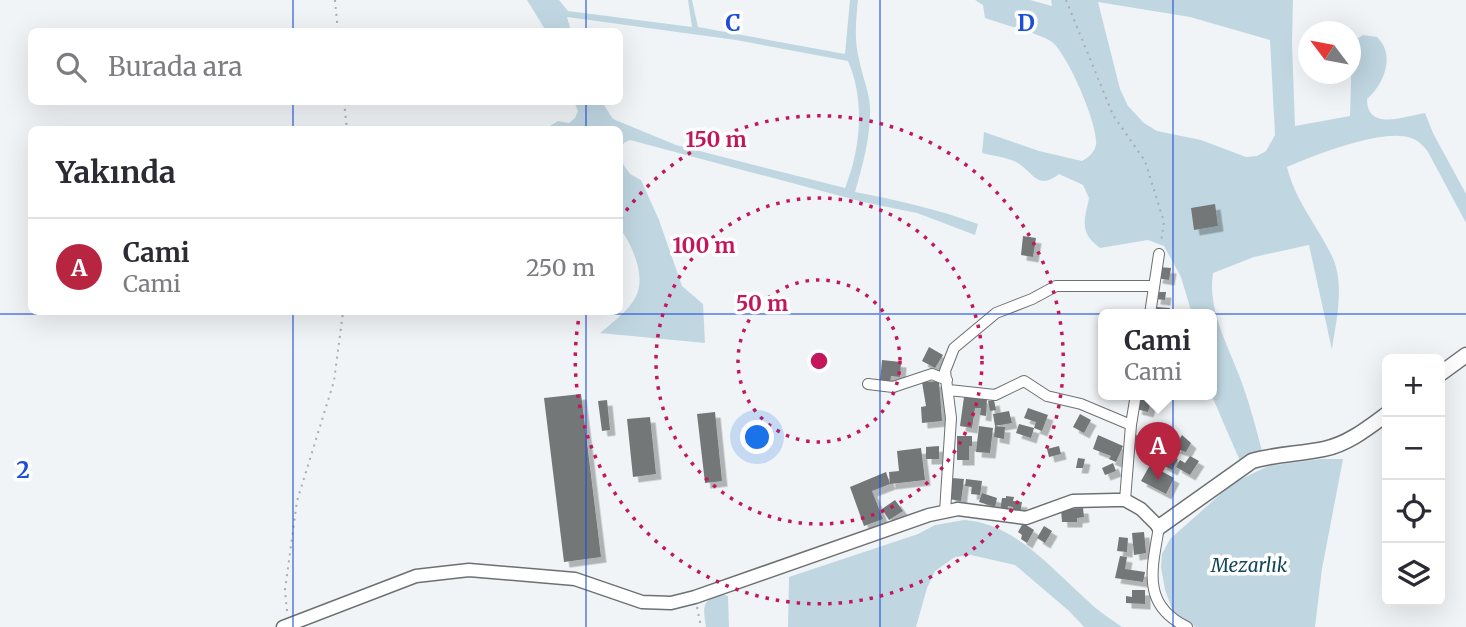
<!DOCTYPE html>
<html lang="tr">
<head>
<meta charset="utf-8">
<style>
	body { margin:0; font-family:Merriweather,serif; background:#f2f2f3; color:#2b2b33 }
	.controls { position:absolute; right:21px; bottom:21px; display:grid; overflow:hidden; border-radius:10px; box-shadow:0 7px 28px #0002 }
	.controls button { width:63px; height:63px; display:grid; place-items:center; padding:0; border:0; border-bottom:2px solid #e1e1e2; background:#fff; color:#2b2b33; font:35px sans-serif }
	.compass { position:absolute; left:1298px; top:21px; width:63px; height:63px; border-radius:50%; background:#fff; box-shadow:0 7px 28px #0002; rotate:302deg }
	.you { position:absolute; left:758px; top:438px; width:24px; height:24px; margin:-18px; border:5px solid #fff; border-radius:50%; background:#1a73e8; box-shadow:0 0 0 10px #1a73e833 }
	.badge { display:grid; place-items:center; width:46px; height:46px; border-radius:50%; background:#b72541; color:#fff; font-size:23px; font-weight:700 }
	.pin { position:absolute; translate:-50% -58px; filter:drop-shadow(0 2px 4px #0008) }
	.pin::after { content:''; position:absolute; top:37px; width:24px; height:21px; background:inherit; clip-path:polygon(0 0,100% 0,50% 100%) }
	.popup { position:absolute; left:1098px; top:309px; width:119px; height:91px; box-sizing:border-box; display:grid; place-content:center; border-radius:10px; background:#fff; filter:drop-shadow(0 2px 5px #0005); font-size:23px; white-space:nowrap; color:#7c7c81 }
	.popup b { font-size:26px; color:#2b2b33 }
	.popup::after { content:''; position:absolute; left:50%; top:100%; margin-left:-14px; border:14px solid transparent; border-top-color:#fff }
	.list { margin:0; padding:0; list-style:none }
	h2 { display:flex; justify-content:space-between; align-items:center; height:91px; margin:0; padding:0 28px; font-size:30px }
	h2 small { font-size:23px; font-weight:400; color:#7c7c81 }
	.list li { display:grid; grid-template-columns:46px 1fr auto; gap:21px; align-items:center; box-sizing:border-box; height:98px; padding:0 28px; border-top:2px solid #e1e1e2 }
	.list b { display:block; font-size:26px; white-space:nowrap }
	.list p { margin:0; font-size:23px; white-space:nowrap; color:#7c7c81 }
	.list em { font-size:23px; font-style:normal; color:#7c7c81 }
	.icon { flex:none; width:38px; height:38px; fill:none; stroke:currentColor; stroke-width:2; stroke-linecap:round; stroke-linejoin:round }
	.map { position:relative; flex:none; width:1466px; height:627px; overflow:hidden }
	.search { position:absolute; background:#fff; box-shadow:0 7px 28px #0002; left:28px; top:28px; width:595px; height:77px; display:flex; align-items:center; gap:18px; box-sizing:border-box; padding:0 24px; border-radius:10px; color:#7c7c81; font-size:26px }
	.panel { position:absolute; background:#fff; box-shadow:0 7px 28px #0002; left:28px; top:126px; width:595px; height:189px; border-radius:10px }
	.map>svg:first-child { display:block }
	.green { fill:#c0d7e2; fill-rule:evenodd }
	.building { fill:#737778; filter:url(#shadow) }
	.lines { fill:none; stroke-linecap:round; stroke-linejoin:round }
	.minor-casing { stroke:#6d7071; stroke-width:12 }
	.tertiary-casing { stroke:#6d7071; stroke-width:15 }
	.secondary-casing { stroke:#6d7071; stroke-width:17 }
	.path { stroke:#aaadae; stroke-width:2; stroke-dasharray:2 5; stroke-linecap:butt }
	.minor { stroke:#fff; stroke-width:10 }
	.tertiary { stroke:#fff; stroke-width:12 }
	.secondary { stroke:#fff; stroke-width:14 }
	.grid { fill:none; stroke:#1d4ed8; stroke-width:2; stroke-opacity:0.55 }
	.ring { fill:none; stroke:#c2185b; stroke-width:3.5; stroke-dasharray:3.5 7 }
	.labels { text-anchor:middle; stroke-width:7; stroke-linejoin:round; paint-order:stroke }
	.park-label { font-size:19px; font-style:italic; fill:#114557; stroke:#fff }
	.grid-label { font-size:23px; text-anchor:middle; font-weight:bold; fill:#1d4ed8; stroke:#fff; stroke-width:7; stroke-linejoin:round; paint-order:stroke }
	.centre { fill:#c2185b; stroke:#fff; stroke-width:3.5 }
	.ring-label { font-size:21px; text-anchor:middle; font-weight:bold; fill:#c2185b; stroke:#fff; stroke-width:7; stroke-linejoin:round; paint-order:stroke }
</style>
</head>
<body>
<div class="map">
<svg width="1466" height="627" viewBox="0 0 1466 627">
	<defs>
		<filter id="shadow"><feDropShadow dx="5.5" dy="5.5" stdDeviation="0" flood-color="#0004"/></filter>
	</defs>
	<rect width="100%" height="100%" fill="#f0f4f6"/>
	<path class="green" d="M527 0H559L568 11 692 27 688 0H692L698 27 845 54 850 0H858C856 20 854 40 859 59 862 76 869 90 870 107 871 136 863 164 855 192 897 200 937 209 978 224L975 235 917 213 863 202 630 140 624 143 620 149 623 164 630 174 641 180 659 220 682 286 703 304 705 343 600 333C634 305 651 293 631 247 628 239 620 231 620 223 616 192 620 160 620 130L552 129 550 126 558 121 569 123 575 118 578 111 574 102H602L613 119 676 145 845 188C861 148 865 100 848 61L736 40 567 17 571 31H546Z
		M975 0H1030L1052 6 1051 0H1293L1292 43 1295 126 1350 116 1352 48 1355 40 1363 35 1377 37C1396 55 1384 84 1367 99 1367 132 1405 116 1425 113L1433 133 1466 194V223L1428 152C1424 146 1419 141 1411 138 1383 128 1315 155 1287 167 1295 200 1316 224 1331 254 1346 283 1336 320 1332 350L1309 245 1254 257 1213 273C1207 311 1230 349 1242 383 1250 405 1256 428 1262 451L1240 461 1211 394 1212 314H1192L1181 277 1164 246 1148 240 1100 248C1078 232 1085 219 1089 198L1083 185 1059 174C1037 192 1032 170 1016 162 1006 157 993 156 982 153L984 132 1039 151 1082 161C1089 157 1094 153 1096 145 1099 126 1067 53 1052 42 1043 35 999 23 985 18L983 5ZM1098 2 1190 17 1270 40 1275 135 1266 151 1257 156 1246 157 1201 140 1157 131 1144 123 1128 106 1120 89Z
		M1320 459H1343L1322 569 1315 627H1196L1178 618 1172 609 1165 590 1161 567 1162 554 1170 539 1233 483 1268 466Z
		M964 520C1015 523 1052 569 1088 601 1098 611 1111 619 1122 627H1084L1069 611 1015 565 971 555 955 557 935 571 927 588 916 627H788L789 577 918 534 935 525Z
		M724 595 728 596 729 627H706C703 609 701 597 724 595Z"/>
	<path class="building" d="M1215 204 1218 226 1194 230 1191 208Z
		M1023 236 1036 238 1033 257 1021 255Z
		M1159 267 1171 268 1169 280 1157 278Z
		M1156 292H1166L1165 300 1155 299Z
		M1157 307 1170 308 1169 314H1156Z
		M929 347 943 355 935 368 922 361Z
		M882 360 901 362 900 377 891 376 890 383 880 382Z
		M939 381 942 421 922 423 921 407 926 406 922 382Z
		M581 394 601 557 564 562 544 398Z
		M964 397 987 398 986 416 980 415 981 408H975L972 428 960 426Z
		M1139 399 1151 401 1148 412 1136 409Z
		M607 400 610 430 602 431 598 401Z
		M994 400 996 410 990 411 988 401Z
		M1028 408 1048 415 1042 431 1034 428 1036 422 1024 418Z
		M1009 411 1012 423 995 426 993 414Z
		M715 412 722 481 705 483 697 414Z
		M1080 414 1091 420 1084 433 1073 427Z
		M650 417 656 474 633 477 627 419Z
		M1019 424 1034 428 1031 438 1016 433Z
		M979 426 993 428 990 453 976 452Z
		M995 426 1005 427 1004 439 994 437Z
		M1098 435 1123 446 1116 462 1109 459 1111 456 1093 449Z
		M1133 435 1142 436 1141 447 1136 446V441H1133Z
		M1182 435 1191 443 1186 452 1174 448Z
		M957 436H972V446H969V460H957Z
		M939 446V459H926V447Z
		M1059 446 1061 454 1049 457 1047 449Z
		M921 448 925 480 890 484 889 472 899 471 897 451Z
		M1162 450 1178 459 1172 470 1161 464 1163 460 1158 457Z
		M1190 456 1199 461 1190 475 1176 467 1180 460 1185 463Z
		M1078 458 1085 459 1083 468H1076Z
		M1113 463 1116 471 1105 475 1102 468Z
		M1150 465 1174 478 1166 494 1141 481Z
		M886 472 890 484 872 491 883 519 864 526 850 487Z
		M952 478 964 479 961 501 949 499Z
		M966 479 982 481 980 495 971 494 972 487 965 486Z
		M982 493 997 498 995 507 979 502Z
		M1006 496 1014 497 1013 501 1022 502 1020 513 1012 512 1013 507 1008 506 1007 512 1000 511 1002 498H1006Z
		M895 500 903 511 889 520 882 509Z
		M1083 508 1084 517 1077 518V522H1062L1061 509Z
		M1023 523 1034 530 1027 543 1021 539 1022 535 1018 532Z
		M1044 526 1052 531 1045 543 1037 538Z
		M1144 532 1146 553 1134 555 1132 533Z
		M1119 537 1128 538 1127 552 1117 551Z
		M1120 556 1127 557 1125 569 1145 572 1143 582 1115 578Z
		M1132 590H1145V604L1126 603V596L1132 597Z"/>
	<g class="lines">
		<g class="minor-casing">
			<path id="minor" d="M1150 314 1159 254
				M868 384 893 387 932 374 947 380
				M949 390 995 395 1024 381 1047 396 1081 404 1131 425
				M1125 500 1131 425 1136 394
				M945 512 951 418 945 371 954 348 996 313 1032 299 1056 286H1154
				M1159 527C1152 569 1141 605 1187 627"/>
		</g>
		<g class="tertiary-casing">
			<path id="tertiary" d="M283 627 416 576 469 570 575 579 642 602 671 603 695 597 929 515 958 509 1026 518 1073 501 1115 500H1125L1141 509 1159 527"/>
		</g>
		<g class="secondary-casing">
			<path id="secondary" d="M1440 374 1466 355
				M1159 527 1252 461C1276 454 1300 454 1324 449 1348 444 1368 428 1387 414"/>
		</g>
		<path class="path" d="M335 0 338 32
			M1066 0 1113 115 1145 161 1164 222 1161 242
			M344 102 347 130
			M697 607 701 627
			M287 611 285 590 297 501 334 381 343 312"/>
		<use href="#minor" class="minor"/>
		<use href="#tertiary" class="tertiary"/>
		<use href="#secondary" class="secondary"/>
	</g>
	<path class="grid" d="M293 0V32M586 0V32M880 0V627M1173 0V627M293 102V130M586 102V130M293 312V627M586 312V627M0 314H1466"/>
	<g class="ring">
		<circle cx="819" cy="361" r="81"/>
		<circle cx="819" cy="361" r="163"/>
		<path d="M620 219A244 244 0 1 1 580 312"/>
	</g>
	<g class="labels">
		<g class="park-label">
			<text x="1249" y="572">Mezarlık</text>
		</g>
	</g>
	<g class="grid-label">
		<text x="733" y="31">C</text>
		<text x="1026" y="31">D</text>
		<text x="23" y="478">2</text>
	</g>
	<circle cx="819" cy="361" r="10" class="centre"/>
	<g class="ring-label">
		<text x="716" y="147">150 m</text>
		<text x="704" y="253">100 m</text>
		<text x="762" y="311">50 m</text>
	</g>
</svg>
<div class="controls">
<button>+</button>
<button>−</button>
<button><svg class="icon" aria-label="locate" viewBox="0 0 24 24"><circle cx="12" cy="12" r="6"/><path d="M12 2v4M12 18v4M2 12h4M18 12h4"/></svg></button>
<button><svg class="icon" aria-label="layers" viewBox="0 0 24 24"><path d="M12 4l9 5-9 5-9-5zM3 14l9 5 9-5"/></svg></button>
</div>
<svg class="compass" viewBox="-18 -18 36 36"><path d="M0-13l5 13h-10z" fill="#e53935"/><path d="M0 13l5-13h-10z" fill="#7c7c81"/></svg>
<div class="you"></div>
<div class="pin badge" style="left:1158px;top:480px">A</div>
<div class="popup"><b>Cami</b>Cami</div>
<div class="search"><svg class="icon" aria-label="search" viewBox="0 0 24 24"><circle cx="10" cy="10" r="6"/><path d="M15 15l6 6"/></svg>Burada ara</div>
<section class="panel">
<h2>Yakında<small></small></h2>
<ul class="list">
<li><span class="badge">A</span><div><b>Cami</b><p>Cami</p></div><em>250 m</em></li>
</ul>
</section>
</div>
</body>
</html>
